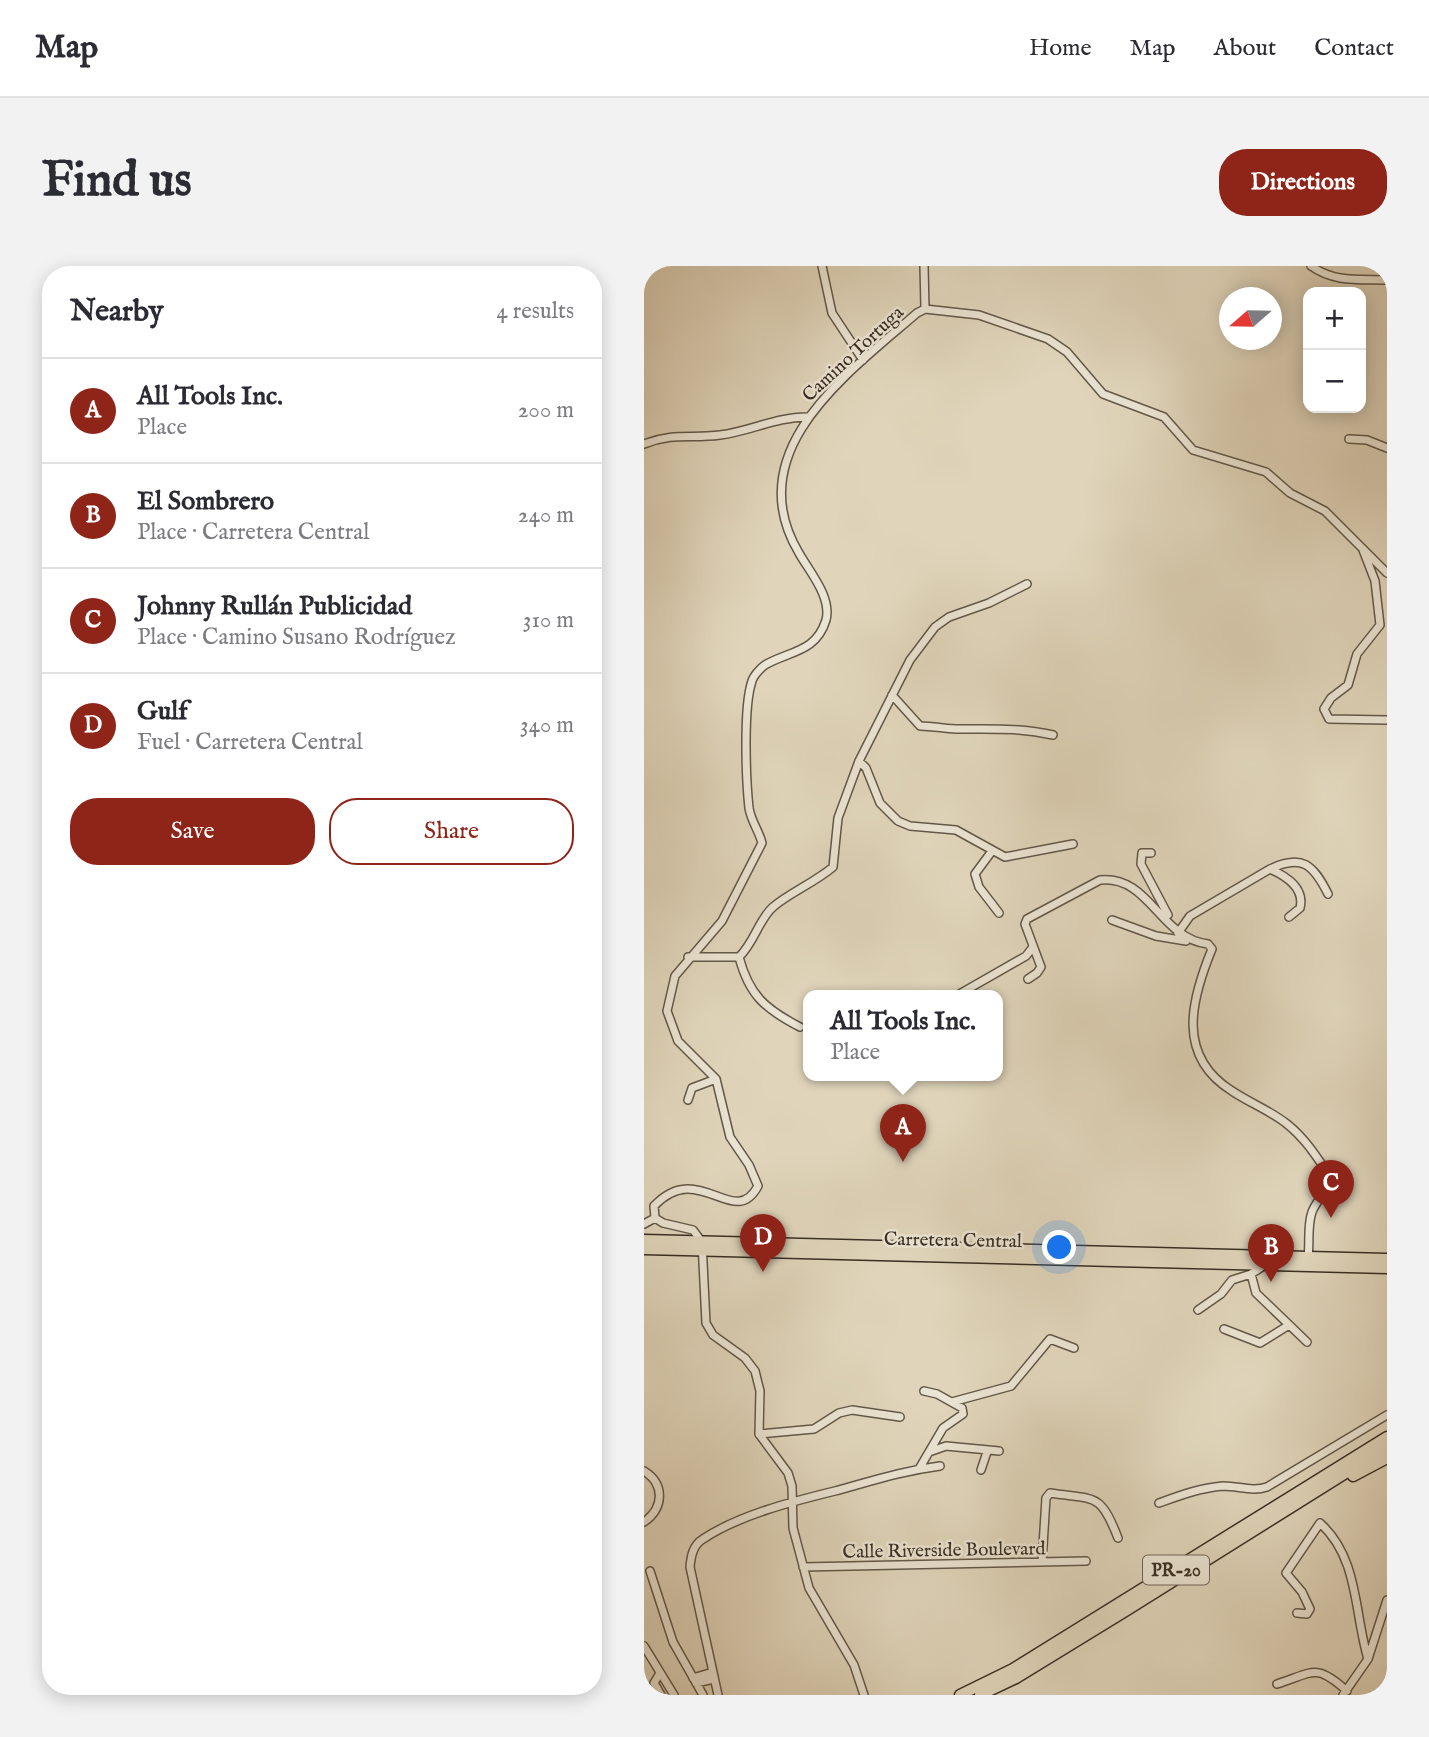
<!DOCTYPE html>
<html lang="en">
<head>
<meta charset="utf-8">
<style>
	body { margin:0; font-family:"IM FELL English",serif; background:#f2f2f3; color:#2b2b33 }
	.controls { position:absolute; right:21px; top:21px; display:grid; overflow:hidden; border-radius:14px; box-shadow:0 4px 18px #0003 }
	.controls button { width:63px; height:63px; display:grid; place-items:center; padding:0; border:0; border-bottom:2px solid #e1e1e2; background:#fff; color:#2b2b33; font:35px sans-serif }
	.compass { position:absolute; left:575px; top:21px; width:63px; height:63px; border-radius:50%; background:#fff; box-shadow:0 4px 18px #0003; rotate:250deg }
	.you { position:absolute; left:416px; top:982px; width:24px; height:24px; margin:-18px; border:5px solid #fff; border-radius:50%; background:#1a73e8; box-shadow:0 0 0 10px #1a73e833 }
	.badge { display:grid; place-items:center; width:46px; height:46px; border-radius:50%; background:#8f2418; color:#fff; font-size:23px; font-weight:700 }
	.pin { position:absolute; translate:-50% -58px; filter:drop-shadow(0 2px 4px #0008) }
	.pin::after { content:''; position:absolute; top:37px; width:24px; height:21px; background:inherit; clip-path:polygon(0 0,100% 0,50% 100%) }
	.popup { position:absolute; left:159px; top:724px; width:200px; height:91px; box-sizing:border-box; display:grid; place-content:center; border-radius:14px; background:#fff; filter:drop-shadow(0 2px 5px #0005); font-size:23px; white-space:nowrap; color:#7c7c81 }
	.popup b { font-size:26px; color:#2b2b33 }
	.popup::after { content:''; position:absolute; left:50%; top:100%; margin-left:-14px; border:14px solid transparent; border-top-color:#fff }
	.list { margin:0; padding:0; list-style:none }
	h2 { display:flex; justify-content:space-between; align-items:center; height:91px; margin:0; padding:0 28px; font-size:30px }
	h2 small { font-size:23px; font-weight:400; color:#7c7c81 }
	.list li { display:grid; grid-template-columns:46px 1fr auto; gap:21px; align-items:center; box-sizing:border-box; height:105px; padding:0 28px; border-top:2px solid #e1e1e2 }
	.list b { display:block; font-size:26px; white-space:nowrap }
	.list p { margin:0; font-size:23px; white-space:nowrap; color:#7c7c81 }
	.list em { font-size:23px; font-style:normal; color:#7c7c81 }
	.actions { display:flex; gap:14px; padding:21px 28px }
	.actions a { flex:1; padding:16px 0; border:2px solid #8f2418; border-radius:28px; text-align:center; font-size:24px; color:#8f2418 }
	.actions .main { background:#8f2418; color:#fff }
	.map { position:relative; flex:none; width:743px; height:1429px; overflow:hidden; border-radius:28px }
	header { display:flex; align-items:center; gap:42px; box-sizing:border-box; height:98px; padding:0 35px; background:#fff; border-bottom:2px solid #e1e1e2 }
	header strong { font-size:33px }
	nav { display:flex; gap:38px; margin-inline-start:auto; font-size:24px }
	.intro { display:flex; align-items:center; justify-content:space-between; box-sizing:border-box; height:168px; padding:0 42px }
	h1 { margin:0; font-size:49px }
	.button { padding:18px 32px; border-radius:28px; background:#8f2418; color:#fff; font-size:24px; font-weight:700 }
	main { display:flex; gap:42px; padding:0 42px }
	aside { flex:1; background:#fff; border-radius:28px; box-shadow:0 4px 18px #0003 }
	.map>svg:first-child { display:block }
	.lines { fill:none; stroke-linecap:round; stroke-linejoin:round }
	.minor-casing { stroke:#625849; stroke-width:10 }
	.highway-casing { stroke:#382e23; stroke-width:13 }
	.minor { stroke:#ebe4d3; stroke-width:7 }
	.highway { stroke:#e0d5bb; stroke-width:10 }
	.labels { text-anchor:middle; stroke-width:5; stroke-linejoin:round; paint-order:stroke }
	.shield { fill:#ebe4d3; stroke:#6e6558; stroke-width:2 }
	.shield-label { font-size:18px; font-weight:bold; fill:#382e23 }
	.street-label { font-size:19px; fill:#382e23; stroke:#ebe4d3 }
</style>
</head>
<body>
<header>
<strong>Map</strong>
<nav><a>Home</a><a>Map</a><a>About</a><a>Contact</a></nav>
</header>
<div class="intro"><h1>Find us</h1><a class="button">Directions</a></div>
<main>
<aside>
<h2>Nearby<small>4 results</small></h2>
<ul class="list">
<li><span class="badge">A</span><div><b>All Tools Inc.</b><p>Place</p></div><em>200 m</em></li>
<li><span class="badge">B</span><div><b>El Sombrero</b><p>Place · Carretera Central</p></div><em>240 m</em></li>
<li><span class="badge">C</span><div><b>Johnny Rullán Publicidad</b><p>Place · Camino Susano Rodríguez</p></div><em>310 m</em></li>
<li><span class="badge">D</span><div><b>Gulf</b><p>Fuel · Carretera Central</p></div><em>340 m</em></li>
</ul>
<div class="actions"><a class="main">Save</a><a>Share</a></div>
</aside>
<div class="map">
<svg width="743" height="1429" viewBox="0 0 743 1429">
	<rect width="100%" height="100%" fill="#e0d5bb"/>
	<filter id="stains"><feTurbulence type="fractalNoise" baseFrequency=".00286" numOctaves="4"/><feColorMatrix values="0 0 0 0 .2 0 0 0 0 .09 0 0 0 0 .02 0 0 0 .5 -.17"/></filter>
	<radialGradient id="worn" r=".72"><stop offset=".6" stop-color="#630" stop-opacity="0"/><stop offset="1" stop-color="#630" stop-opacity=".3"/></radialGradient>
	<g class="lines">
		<g class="minor-casing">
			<path id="minor" d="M178 0 188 47 219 94
				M280 0 281 43
				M667 0C691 17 715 13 743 14
				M281 43 335 49 404 73 423 86 459 128 520 151 549 184 622 206 646 227 681 245 743 307
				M705 173 723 174 743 182
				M0 178C31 166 47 173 76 169 107 165 132 151 163 151
				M719 284 731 315 736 359 713 388 704 419 687 432 680 443 685 453 743 454
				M248 429 276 460C292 460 306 464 321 463 352 463 378 462 409 469
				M215 495 222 502 236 537 254 555 266 560 312 564 361 591 429 578
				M348 585 331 608 335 621 355 647
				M507 587H498L497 598 524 649
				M626 603C658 588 669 598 684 628
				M468 654 512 670 542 675
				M534 667 546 650 626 603C642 610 661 622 656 642L645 651
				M44 691H95C110 677 115 653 129 641 145 627 170 617 189 601L194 552 215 495 266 394 291 361 305 351 345 337 383 318
				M95 691C105 729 121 743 156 761
				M384 713 393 707 397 701 381 658 383 653 456 614C506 609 515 672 564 678L568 683C547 734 532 790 588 825 606 837 627 845 643 858 662 873 674 893 687 912 684 925 673 933 668 946 663 960 666 977 664 991
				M312 730 382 690 389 681
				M44 834 48 822 72 813
				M11 952 10 940C55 892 90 965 114 920L105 899 86 871 72 813 34 775 23 745 31 710 78 655 118 577C115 565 107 555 105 542 102 514 99 441 108 415 109 411 116 402 121 399 144 385 172 387 182 354 188 331 165 305 155 287 94 185 204 107 273 47L281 43
				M11 952 19 957 49 964 58 976 62 1057 69 1069 101 1092 111 1105 116 1125 115 1168 144 1207 148 1220 149 1262 165 1322 210 1399 220 1429
				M0 958 11 952
				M607 1008 612 1027 663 1076
				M554 1044 577 1028 588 1014 607 1008 621 999
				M580 1063 616 1077 645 1059
				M308 1136 367 1120 406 1073 430 1082
				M115 1168 170 1163 195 1147 208 1144 256 1151
				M285 1186 302 1180 355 1185
				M275 1203 299 1162 319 1148 318 1142 293 1128 280 1125
				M337 1204 343 1186
				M0 1205C21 1218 20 1242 0 1256
				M515 1237C537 1229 556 1222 579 1220 595 1220 608 1226 623 1221L743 1149
				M398 1296 402 1232 406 1227C452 1234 456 1226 474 1272
				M159 1301 442 1295
				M6 1305 29 1376 59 1429
				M653 1347 663 1348 666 1343 658 1326 642 1307 676 1257C715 1292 710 1347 724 1393
				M0 1380 30 1429
				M16 1407 10 1417 17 1429
				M49 1412 69 1406
				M52 1417 70 1413
				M633 1418C670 1406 672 1397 703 1425
				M74 1429 46 1301C47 1290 49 1279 59 1273 95 1249 150 1235 191 1225 228 1215 258 1205 296 1200
				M699 1429 724 1393 743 1334"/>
		</g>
		<g class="highway-casing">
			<path id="highway" d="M0 974 743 993
				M0 983 743 1002
				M709 1210 743 1192
				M316 1429 369 1403 743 1171
				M336 1429 372 1412 483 1344 743 1181"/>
		</g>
		<use href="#minor" class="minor"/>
		<use href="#highway" class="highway"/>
	</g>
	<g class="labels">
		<rect class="shield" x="499" y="1289.5" width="66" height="29" rx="5"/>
		<g class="shield-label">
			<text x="532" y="1310">PR-20</text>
		</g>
		<g class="street-label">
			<text transform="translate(208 87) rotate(-43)" y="7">Camino Tortuga</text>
			<text transform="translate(309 973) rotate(1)" y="7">Carretera Central</text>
			<text transform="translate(300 1283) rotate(-1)" y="7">Calle Riverside Boulevard</text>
		</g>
	</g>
	<rect width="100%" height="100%" filter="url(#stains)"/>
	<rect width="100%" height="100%" fill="url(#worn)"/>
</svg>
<div class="controls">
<button>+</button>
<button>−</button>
</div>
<svg class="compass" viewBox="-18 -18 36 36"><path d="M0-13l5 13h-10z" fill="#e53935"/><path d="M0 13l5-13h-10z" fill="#7c7c81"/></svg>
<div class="you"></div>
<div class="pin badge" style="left:259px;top:896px">A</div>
<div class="popup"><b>All Tools Inc.</b>Place</div>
<div class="pin badge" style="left:627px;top:1016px">B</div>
<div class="pin badge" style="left:687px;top:952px">C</div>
<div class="pin badge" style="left:119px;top:1006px">D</div>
</div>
</main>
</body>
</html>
